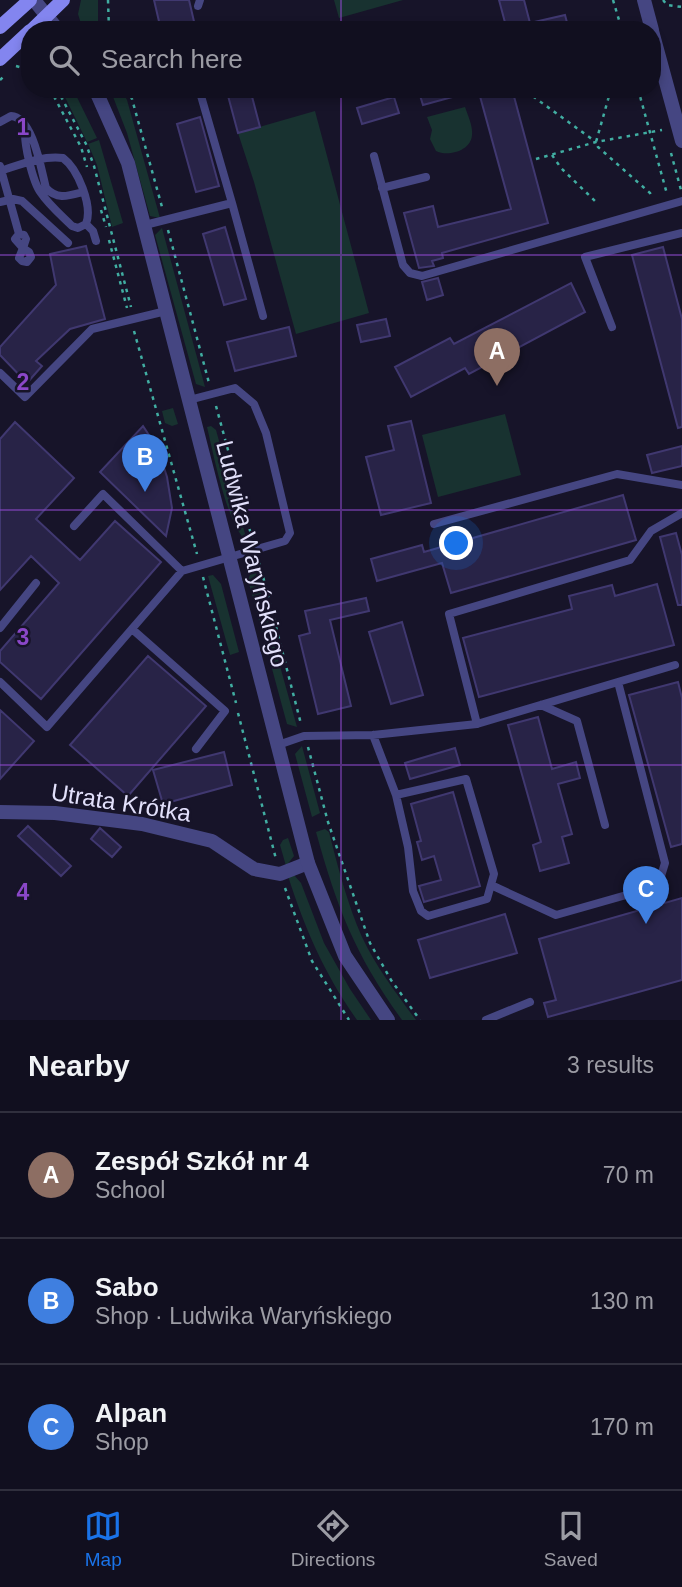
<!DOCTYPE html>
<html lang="en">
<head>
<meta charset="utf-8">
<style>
	body { margin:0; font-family:Arial,sans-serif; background:#1e1d2c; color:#f1f3f6 }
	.you { position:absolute; left:457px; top:544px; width:24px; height:24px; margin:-18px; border:5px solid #fff; border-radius:50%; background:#1a73e8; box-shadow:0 0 0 10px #1a73e833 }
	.badge { display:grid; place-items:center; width:46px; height:46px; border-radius:50%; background:#1a73e8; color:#fff; font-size:23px; font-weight:700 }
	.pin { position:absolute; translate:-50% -58px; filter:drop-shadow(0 2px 4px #0008) }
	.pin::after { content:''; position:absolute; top:37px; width:24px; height:21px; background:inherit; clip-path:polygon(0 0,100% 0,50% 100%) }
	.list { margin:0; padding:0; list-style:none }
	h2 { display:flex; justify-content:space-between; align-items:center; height:91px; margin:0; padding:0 28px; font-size:30px }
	h2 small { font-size:23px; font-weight:400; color:#9c9ca4 }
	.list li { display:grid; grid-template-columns:46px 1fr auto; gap:21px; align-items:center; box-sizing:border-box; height:126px; padding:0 28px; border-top:2px solid #302f3d }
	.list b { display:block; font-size:26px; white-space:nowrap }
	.list p { margin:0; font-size:23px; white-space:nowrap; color:#9c9ca4 }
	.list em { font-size:23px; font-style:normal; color:#9c9ca4 }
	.icon { flex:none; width:38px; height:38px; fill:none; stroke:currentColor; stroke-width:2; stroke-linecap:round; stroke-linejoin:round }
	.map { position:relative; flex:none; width:682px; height:1020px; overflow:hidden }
	.search { position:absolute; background:#110f1f; box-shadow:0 4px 10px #0003; left:21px; right:21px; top:21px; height:77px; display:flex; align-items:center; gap:18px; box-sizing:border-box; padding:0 24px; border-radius:28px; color:#9c9ca4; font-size:26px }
	.sheet { height:469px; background:#110f1f }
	nav { display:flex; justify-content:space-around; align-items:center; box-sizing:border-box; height:98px; border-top:2px solid #302f3d; background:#110f1f; font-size:19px; color:#9c9ca4 }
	nav a { display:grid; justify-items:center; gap:4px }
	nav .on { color:#1a73e8 }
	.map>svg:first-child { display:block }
	.green { fill:#183230 }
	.building { fill:#282347; stroke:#403870; stroke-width:2 }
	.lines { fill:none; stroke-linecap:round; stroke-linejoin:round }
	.path { stroke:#41aea2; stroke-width:2.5; stroke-dasharray:3.5 5; stroke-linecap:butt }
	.service { stroke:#454682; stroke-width:8 }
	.minor { stroke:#454682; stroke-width:14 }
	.tertiary { stroke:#454682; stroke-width:14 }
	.secondary { stroke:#8385ef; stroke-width:14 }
	.grid { fill:none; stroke:#8a47c8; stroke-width:2; stroke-opacity:0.55 }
	.labels { text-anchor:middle; stroke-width:5; stroke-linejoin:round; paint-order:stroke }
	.street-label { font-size:24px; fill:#e2e0fb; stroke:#171429 }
	.grid-label { font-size:23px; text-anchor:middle; font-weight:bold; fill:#8a47c8; stroke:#171429; stroke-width:5; stroke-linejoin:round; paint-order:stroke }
</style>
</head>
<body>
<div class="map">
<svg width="682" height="1020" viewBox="0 0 682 1020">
	<rect width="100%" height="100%" fill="#171429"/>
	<path class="green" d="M81 0H98V30H83L78 14Z
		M334 0H403L339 18Z
		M61 89H73L97 138 87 142Z
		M110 89H121L127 100 160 218 150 216 127 133Z
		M465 107C468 116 473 126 472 135 471 151 448 157 436 151L430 139 432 130 427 117Z
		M315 111 369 313 296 334 254 182 238 133Z
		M99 140 123 223 112 227 97 165 88 144Z
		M162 228 205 387 196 384 155 235Z
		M173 408 178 424 172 426 165 423 162 411Z
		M505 414 521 475 438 497 422 435Z
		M211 426 216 430 247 541C228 529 213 452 207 427Z
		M254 565 272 636 269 637 262 632 248 580Z
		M213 575 221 584 239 652 230 655 208 576Z
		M273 641 297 727 287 724 265 643Z
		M302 746 320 813 312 817 295 754Z
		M325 829 329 832C338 867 347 903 362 937 376 967 396 993 416 1020H402C355 955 337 908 316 832Z
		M288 838 294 856 286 866 280 845 283 840Z
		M294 875 301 883 324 943 350 989 371 1020H357C324 973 305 929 288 876Z"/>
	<path class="building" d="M154 0H189L196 30H161Z
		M499 0H524L530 23 565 15 569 30H507Z
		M238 89H250L260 127 238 133 227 92Z
		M418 89H466L467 93 423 105Z
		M478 89H512L548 223 442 253 443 258 432 261 434 266 419 268 404 213 433 206 438 227 511 209Z
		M394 97 399 113 362 124 357 108Z
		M200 117 219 186 196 192 177 124Z
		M225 227 246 299 224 305 203 234Z
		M86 246 105 319 70 329 36 361 42 366 27 383 0 355V347L56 285 50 254Z
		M663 247 682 319V427L678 428 632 255Z
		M438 278 443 295 427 300 422 282Z
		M571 283 585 312 469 374 465 368 411 397 395 367 450 338 454 344Z
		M386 319 390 336 361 342 357 325Z
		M289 327 296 356 235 371 227 342Z
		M411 421 431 503 381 515 366 457 394 450 388 426Z
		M15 422 74 478 36 519 80 560 115 521 161 562 41 699 0 662V651L59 583 31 556 0 590V439Z
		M143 426 158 449 167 477 172 508 166 536 100 472Z
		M682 446V466L652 473 647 455Z
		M623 495 636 540 451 593 442 563 377 581 371 559 422 545 424 552Z
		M676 533 682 555V605H678L660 537Z
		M657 584 674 645 479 697 463 638 572 609 569 596 612 585 615 596Z
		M366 598 369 611 330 620 351 706 318 714 299 636 310 633 305 611Z
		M402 622 423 695 391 704 369 632Z
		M148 656 206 706 128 796 70 745Z
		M678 682 682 698V844L671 847 629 695Z
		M0 710 34 741 0 779Z
		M538 717 552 769 576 762 580 778 558 784 572 834 562 837 569 863 540 871 533 845 541 842 508 725Z
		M455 748 460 765 410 779 405 763Z
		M224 752 232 785 163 804 153 770Z
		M453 792 480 886 424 902 419 886 441 880 434 856 422 860 417 842 421 841 411 804Z
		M28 826 71 866 61 876 18 836Z
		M100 828 121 847 112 857 91 839Z
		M682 898V980L548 1017 544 1003 556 1000 539 939Z
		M505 914 517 953 430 978 418 940Z"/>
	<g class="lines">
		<path class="path" d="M108 0 109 30
			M613 0 622 30
			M663 0 667 5 682 7
			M16 66 30 70
			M0 80 6 74
			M50 89 81 147 87 167
			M57 89 86 144 94 166 131 307
			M127 89 132 99 162 207
			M536 89 527 92 596 142
			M611 89 596 142 598 147 650 193 651 196
			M638 89 667 194
			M671 153 681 190
			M552 155 561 168 595 201
			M536 159 596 142 662 130
			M101 210 106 227
			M168 230 209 383
			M109 240 127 308
			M134 331 197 554
			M216 406 252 538
			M259 561 301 724
			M203 577 236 703
			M238 713 276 859
			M308 747 328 822 370 943 391 980 420 1020
			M285 888 312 961 349 1020"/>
		<path class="service" d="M198 6 200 0
			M199 89 232 203
			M0 122 11 116C33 117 41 169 46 188 57 200 68 196 83 192
			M374 156 403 265 410 273 422 276 682 201
			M0 166 19 234 15 239 23 248 26 239 24 235 19 234
			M0 171C19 165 43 155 63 158 78 169 93 206 86 224L78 228 72 226C61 215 49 205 41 193 33 183 22 139 26 127
			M382 188 426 177
			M0 202 13 199 22 201 68 243
			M86 224 93 231 96 241
			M145 225 232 203 263 316
			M23 248 29 252 31 257 27 262 22 261 19 258Z
			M612 327 585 257 682 233
			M0 373 25 397 92 329 166 311
			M434 524 617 474 682 485
			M74 526 103 494 182 571
			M0 628 36 583
			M132 629 225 711 196 749
			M0 682 47 727 182 571 285 541 290 533 266 433 254 404 235 388 189 400
			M541 705 577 721 605 825
			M477 724 449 614 630 560 651 531 682 513
			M373 735 396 795 408 847 413 891 421 911 428 916 487 899 494 874 466 779 396 795
			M278 745 304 736 373 735 477 724 675 665
			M491 885 556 915 658 886 665 863 618 682
			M486 1020 530 1002"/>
		<path class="minor" d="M0 812 55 813 142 824 212 841 254 869 280 874 308 863"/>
		<path class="tertiary" d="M34 0 58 30
			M644 0 652 30
			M652 31 682 141
			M95 89 128 163 308 863 345 956 388 1020"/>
		<path class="secondary" d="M0 27 30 0
			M32 30 63 0
			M0 59 30 31"/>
	</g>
	<path class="grid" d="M341 0V30M341 89V1020M0 255H682M0 510H682M0 765H682"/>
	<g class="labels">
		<g class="street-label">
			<text transform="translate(252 554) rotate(76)" y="8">Ludwika Waryńskiego</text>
			<text transform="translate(121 803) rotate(9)" y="8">Utrata Krótka</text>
		</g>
	</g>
	<g class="grid-label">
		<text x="23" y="135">1</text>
		<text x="23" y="390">2</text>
		<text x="23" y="645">3</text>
		<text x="23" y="900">4</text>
	</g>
</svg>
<div class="you"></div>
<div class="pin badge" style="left:497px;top:386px;background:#8d6e63">A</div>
<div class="pin badge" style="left:145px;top:492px;background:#3f7fe0">B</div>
<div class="pin badge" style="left:646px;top:924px;background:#3f7fe0">C</div>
<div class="search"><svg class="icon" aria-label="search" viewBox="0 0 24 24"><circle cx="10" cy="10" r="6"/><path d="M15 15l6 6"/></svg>Search here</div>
</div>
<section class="sheet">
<h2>Nearby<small>3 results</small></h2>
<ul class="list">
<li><span class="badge" style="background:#8d6e63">A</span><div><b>Zespół Szkół nr 4</b><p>School</p></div><em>70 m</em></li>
<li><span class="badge" style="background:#3f7fe0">B</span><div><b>Sabo</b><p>Shop · Ludwika Waryńskiego</p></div><em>130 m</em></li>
<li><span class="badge" style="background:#3f7fe0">C</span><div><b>Alpan</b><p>Shop</p></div><em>170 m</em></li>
</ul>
</section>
<nav>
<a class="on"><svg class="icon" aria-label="map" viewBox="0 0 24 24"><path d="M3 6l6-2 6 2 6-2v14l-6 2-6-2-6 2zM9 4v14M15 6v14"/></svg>Map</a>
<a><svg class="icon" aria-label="directions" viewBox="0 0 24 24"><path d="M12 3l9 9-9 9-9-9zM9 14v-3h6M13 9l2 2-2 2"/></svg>Directions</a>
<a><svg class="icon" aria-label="saved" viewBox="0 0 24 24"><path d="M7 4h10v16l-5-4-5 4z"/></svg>Saved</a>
</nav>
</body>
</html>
